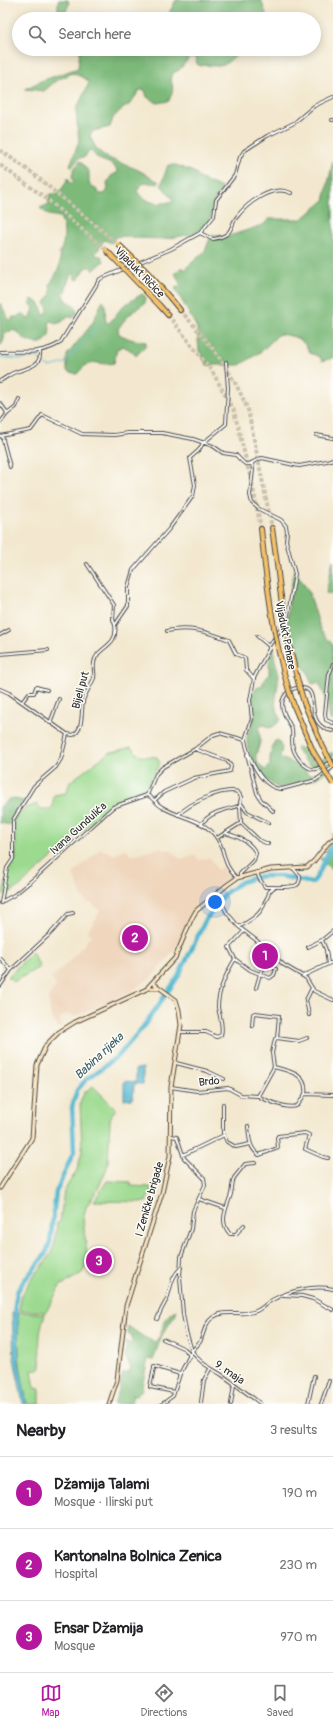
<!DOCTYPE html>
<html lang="en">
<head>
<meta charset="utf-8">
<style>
	body { margin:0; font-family:Pangolin,sans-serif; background:#f2f2f2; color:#202124 }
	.you { position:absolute; left:215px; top:902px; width:14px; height:14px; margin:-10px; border:3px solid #fff; border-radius:50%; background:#1a73e8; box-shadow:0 0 0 6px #1a73e833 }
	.badge { display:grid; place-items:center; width:26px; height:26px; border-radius:50%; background:#b5179e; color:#fff; font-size:13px; font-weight:700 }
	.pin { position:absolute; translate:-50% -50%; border:2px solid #fff; box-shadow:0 1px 4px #0006 }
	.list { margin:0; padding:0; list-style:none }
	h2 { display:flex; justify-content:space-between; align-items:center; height:52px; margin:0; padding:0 16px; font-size:17px }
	h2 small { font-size:13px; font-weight:400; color:#757577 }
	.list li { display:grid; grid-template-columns:26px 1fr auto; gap:12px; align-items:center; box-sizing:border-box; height:72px; padding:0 16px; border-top:1px solid #e0e0e0 }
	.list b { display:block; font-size:15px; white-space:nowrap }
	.list p { margin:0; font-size:13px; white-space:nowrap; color:#757577 }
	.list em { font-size:13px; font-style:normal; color:#757577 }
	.icon { flex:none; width:22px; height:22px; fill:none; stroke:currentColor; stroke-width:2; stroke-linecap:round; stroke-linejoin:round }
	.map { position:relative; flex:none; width:333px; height:1404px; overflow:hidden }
	.search { position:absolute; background:#fff; box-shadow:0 2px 10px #0003; left:12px; right:12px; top:12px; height:44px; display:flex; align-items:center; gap:10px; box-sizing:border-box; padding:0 14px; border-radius:22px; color:#757577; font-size:15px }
	.sheet { height:268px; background:#fff }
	nav { display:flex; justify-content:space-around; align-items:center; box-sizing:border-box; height:56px; border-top:1px solid #e0e0e0; background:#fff; font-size:11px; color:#757577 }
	nav a { display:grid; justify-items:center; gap:2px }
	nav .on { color:#b5179e }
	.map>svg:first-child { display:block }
	.built { fill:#efd6bc }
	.green { fill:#9cda8f; stroke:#64825d }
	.forest { fill:#7dba7a; stroke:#547252 }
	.water { fill:#53b8d1; stroke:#3f727e }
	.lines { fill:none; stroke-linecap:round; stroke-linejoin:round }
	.stream { stroke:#53b8d1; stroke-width:1 }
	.river { stroke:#53b8d1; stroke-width:4.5 }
	.highway-tunnel { stroke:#cbc2ae; stroke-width:4; stroke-dasharray:4 2; stroke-linecap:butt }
	.street-casing { stroke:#494744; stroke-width:4 }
	.secondary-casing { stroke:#494744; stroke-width:5 }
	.highway-casing { stroke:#494744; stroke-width:6 }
	.street { stroke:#fff; stroke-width:2 }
	.secondary { stroke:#fbe6c3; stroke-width:3 }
	.highway { stroke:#f4c16a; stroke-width:4 }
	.highway-bridge-casing { stroke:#494744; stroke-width:6; stroke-linecap:butt }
	.highway-bridge { stroke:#f4c16a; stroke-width:4 }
	.labels { text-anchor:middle; stroke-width:3; stroke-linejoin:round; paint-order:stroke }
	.street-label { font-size:11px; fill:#2b2b2b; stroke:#fdfcf7 }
	.water-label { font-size:12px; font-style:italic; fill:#395c65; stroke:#fdfcf7 }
</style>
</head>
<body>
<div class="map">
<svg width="333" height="1404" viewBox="0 0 333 1404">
	<rect width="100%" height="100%" fill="#fdfcf7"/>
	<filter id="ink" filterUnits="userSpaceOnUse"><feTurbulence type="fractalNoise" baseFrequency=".025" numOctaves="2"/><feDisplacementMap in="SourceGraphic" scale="8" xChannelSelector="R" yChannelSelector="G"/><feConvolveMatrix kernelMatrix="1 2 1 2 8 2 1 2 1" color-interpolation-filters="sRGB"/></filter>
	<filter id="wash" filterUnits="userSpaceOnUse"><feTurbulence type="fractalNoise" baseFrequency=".012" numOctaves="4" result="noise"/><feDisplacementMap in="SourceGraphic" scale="16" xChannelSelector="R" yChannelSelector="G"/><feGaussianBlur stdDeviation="0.9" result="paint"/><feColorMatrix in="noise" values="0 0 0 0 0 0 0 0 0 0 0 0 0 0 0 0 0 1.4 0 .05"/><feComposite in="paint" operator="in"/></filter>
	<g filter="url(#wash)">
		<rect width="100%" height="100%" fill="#f3e8cf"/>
		<path class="built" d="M161 847 164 850 169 849 182 860 195 855 199 860 210 857 217 870 222 867 232 879 216 891H213L210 897 196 908 188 918 180 941 175 950 151 977 130 992 75 1017 66 1014 60 1018 62 1026 59 1028 51 1018 48 998 56 986 51 978 68 963 92 935 88 931 101 910 83 899 73 874 100 849 115 855 125 848 131 856Z"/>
		<path class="green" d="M131 747 140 756 157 757 160 763 143 793 116 801 20 886 6 895 3 893 9 867 16 860 15 820 24 809 37 804 41 809H52L54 795 66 793 70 782 108 753Z
			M32 952 40 967 13 982 8 977Z
			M93 1086 116 1109 112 1114 110 1120 108 1165 99 1187 86 1207 83 1219 87 1255 86 1265 82 1273 60 1286 46 1312 19 1310C22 1282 38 1276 51 1253 56 1244 56 1233 57 1223L60 1222 64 1191 77 1170 82 1151 80 1103 84 1093Z
			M107 1181 131 1182V1186L149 1187 152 1188 146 1202 94 1201Z
			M22 1312 45 1314C38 1332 39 1349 41 1368L32 1371 35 1388 40 1389V1404H27C20 1374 17 1344 18 1313Z"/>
		<path class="forest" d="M58 0H68L69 4 66 11 70 19H61L58 14Z
			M176 0H261L268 19H166Z
			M80 49H125L130 53 142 52 152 49H217L219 53 224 56 237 50 238 53C232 58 226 66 217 66 210 66 208 64 201 66L197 64 196 57H190L179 70 173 73 170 79C175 88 172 92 169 101L157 103 147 97 145 90H140L129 105 122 109 113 118 110 127 93 131 90 135C97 159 116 160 136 169 144 172 149 178 158 181V184C148 183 141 180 137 192 149 203 156 206 173 201L172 198 161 185 168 165H176L196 173 199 178 222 188 215 200 213 212 209 222 197 233 165 239 133 238 124 236 115 237 112 243 104 240 95 255 101 256 104 261 93 271 90 266 85 269 78 280 75 279 74 275 71 274C68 281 64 292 64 299L75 306 77 313 73 318 68 316 62 322 55 324 52 321 49 322C50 326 50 331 49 335 43 350 24 342 18 332L12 330 5 334 3 342 0 346V322L1 321 0 320V303L10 321 13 317H17L21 314H24L27 319 31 317 34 308 30 303 32 299 40 304 44 315H46L48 309 45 303 51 294 50 284C56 274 63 265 59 254 65 243 66 229 60 217L49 215 40 208 49 204 48 197 50 194C60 195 64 186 68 178L70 183H72L74 182C69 173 75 168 80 161L89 172V184L95 188 100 194H105L108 189 107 183 111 176 118 172C114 163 107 163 99 159 95 157 94 152 89 150L85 157 79 158 72 167 70 165 79 142 76 110 89 83 86 79 73 73 57 80 44 91 25 89 41 81 78 68Z
			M333 161V358L322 361 320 357 310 353C303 338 295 336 279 334L262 351 240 365H207L199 351 197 328 175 288 181 286 175 273 183 267 184 270 205 251 211 236 219 235 223 238 263 225 269 219H302L324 201Z
			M142 294 146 297 145 303C134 310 125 318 118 329L119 334 130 339 146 342V345L136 356 132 351 123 346 117 349 114 363C94 367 94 354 77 374L67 371V355L92 324 103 300C108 308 103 316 107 324L111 321 123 306Z
			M333 560V595L326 593Z
			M294 569 309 592 321 631 333 645V721L330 720 327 701 319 683 312 684C309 680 310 677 308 673 306 668 298 664 295 657 282 629 290 597 294 569Z
			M271 649H274V656L279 675 275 705 281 720 273 727 269 728 265 725 260 726C258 731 261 736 260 742 257 757 250 757 265 770L270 765V757L274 742 277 740C281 745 284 748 280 755L281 758 306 769 307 771 305 773 312 775 330 765 333 764V766L317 778 280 788C264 784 246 756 247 739 248 732 253 725 253 718 253 710 252 701 252 693L257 688 262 686 265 678 269 674C269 666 269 657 271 649Z
			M296 748C301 748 304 748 309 752V758L317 763 331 753H333V760C310 769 309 769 296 748Z
			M10 798 24 801 11 825 0 823V807Z
			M333 833V871L319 858H324Z
			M176 1310V1314L162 1335 153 1360 148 1359 141 1391 138 1392 137 1395H133L131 1403 114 1404 119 1390 123 1373H129L131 1368 125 1356 127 1341 131 1346 132 1336 128 1333V1326C138 1333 145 1339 156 1342 164 1333 162 1315 176 1310Z"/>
		<path class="water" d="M143 1068V1084H134L133 1099 124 1100V1081L136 1082V1069Z
			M12 1313H18L19 1361 27 1404H23L14 1359Z"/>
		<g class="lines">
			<path class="stream" d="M0 357 22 359 38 357 46 366 50 367 65 363 98 325"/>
			<path class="river" d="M16 1319 15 1304 17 1292 23 1282 45 1255 50 1242 56 1192 74 1151 72 1107 77 1090 86 1080 119 1055 143 1027 178 977 205 921 224 894 241 882 261 876H281L312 883C322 873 324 857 333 845"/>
		</g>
	</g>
	<g filter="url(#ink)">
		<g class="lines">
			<path class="highway-tunnel" d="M0 150 31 172 118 244
				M0 165 47 199 106 250
				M180 310C209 342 231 369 248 410L272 528
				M168 315 212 371 234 411 253 488 261 529"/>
			<g class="street-casing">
				<path id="street" d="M332 120H333
					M200 233 212 239C217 239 222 237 227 234 232 230 232 223 236 218 247 203 272 184 291 193
					M0 352C21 351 40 355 60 343L100 279 171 249 200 233 214 216 216 200 235 175 240 157 244 151 267 136 294 123 314 106 333 97
					M0 381C4 379 9 375 13 373 24 368 42 368 40 351
					M0 403 6 411 7 414 0 423
					M7 414 16 407 19 399
					M316 435 333 438
					M0 436 31 430 42 415 82 434 114 435 128 433H162L193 439 213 446 223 453 236 455C250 471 246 463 262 458L299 466 327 461 333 459
					M2 436 10 467
					M252 463 253 470 250 495 252 503 259 509 281 520 286 526 287 532 286 541 295 574 287 620 269 646
					M87 564 114 605 113 619 115 625
					M167 631C189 626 208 632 229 640L236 654 245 658 246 670 254 679 250 700 252 719 245 740
					M0 635 9 630
					M0 654 48 650
					M333 664 329 675 325 714 326 720 333 723
					M254 678 269 649V646L257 636
					M0 689 9 693 67 734
					M22 702 29 693H34L36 687 47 690
					M50 723 59 699
					M333 731C302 726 322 690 303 688 288 686 278 699 284 713 286 719 290 723 292 730 293 736 291 742 293 748 295 756 306 771 316 769 322 767 328 763 333 761
					M247 754 257 793 261 800 273 811
					M147 795 156 774 163 767 195 749 213 735 219 733 245 740C248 758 262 789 282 789L316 780 333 767
					M155 800 164 792 194 778 230 771 231 766 227 761 195 749
					M240 802 247 812 269 823
					M178 815C189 804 222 787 238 792L241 797 240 805C235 808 230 808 224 810 215 812 207 817 201 824
					M241 823 259 840 268 844
					M225 833C237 836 250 841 256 853L254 860 240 874V877
					M217 838 241 823 240 805
					M257 872 259 878 265 887C272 887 291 888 297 885 300 883 300 879 300 876L293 868
					M217 894 227 913 239 927 256 940 284 965 306 978 314 991 333 1000
					M1 902 14 895 36 877 113 807 147 795C154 798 156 804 162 807 179 818 204 819 216 837 227 851 220 862 237 878
					M1 903 7 868 13 859V820L34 786 56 767 61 759 67 734 73 735C85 730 80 708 84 698 87 691 91 685 94 678 95 673 93 668 94 663 96 646 119 648 115 625L128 606V587L133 570 169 529 193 496 195 485 190 458 199 450 203 443 226 424 228 388 226 362
					M239 927C249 921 261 915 264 904 265 899 269 898 269 892L274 887
					M322 940 333 931
					M0 958 11 970
					M235 959 250 970 270 978 274 975 276 969 266 963
					M328 964 333 962
					M303 976 328 964 326 950 322 940 308 947
					M0 986 11 970 51 933 68 914 73 913
					M256 988 260 974 272 955
					M309 1015 306 1000 312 988
					M252 1026 253 1014 255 1013 279 1016 277 1038 275 1039 272 1053 274 1067
					M181 1032H206L217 1037 221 1035C224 1025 219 1016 218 1007 218 991 227 972 235 959L229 947 244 931
					M277 1038 299 1041 307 1038
					M176 1063 207 1071 224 1079
					M171 1087 197 1091 228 1088 241 1095 258 1096 274 1067C289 1071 308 1074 305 1094L333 1095
					M258 1096C265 1100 291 1111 298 1105 300 1102 303 1097 305 1094
					M223 1104V1133L227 1142 236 1147 250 1144
					M248 1126C249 1137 249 1148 259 1155L278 1148 277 1138 278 1136 305 1133 309 1135 305 1149 323 1157 328 1158
					M183 1155 224 1135
					M199 1199 225 1208
					M244 1225 236 1234H230C218 1221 227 1208 231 1194 232 1189 232 1183 234 1178 237 1174 242 1168 245 1164L255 1163
					M284 1295 302 1296 313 1299 333 1310
					M157 1319C160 1312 163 1306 167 1299 171 1288 171 1276 181 1268
					M163 1339 185 1349 190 1356
					M174 1392 150 1387 154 1368V1366L180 1374
					M201 1402 204 1380 210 1369
					M162 1404 173 1396 180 1374 192 1351 186 1331 183 1314 180 1277 181 1257 191 1229 193 1211 205 1185 204 1178 184 1158 177 1137 171 1136
					M231 1404 234 1384
					M261 1404C248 1394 235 1384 222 1375 211 1368 199 1363 192 1351 194 1348 198 1345 200 1342 204 1334 204 1324 212 1318 225 1308 242 1317 256 1311 262 1309 267 1302 274 1299 291 1290 314 1285 333 1289
					M308 1404 314 1376
					M321 1404 329 1381"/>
			</g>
			<g class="secondary-casing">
				<path id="secondary" d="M148 987 175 958 191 920 196 911 227 885 237 878 271 869 307 867 314 861 328 843 333 839
					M0 1188 32 1138 37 1065 46 1045 59 1032 75 1022 149 988H158
					M109 1404 117 1380 126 1306 162 1193 170 1156 171 1087 181 1025 179 1010 176 1000 153 983"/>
			</g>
			<g class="highway-casing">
				<path id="highway" d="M171 299 180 310
					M160 306 168 315
					M272 528 277 564
					M261 529 265 566
					M304 703 323 747
					M294 706 313 751"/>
			</g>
			<use href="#street" class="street"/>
			<use href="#secondary" class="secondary"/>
			<use href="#highway" class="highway"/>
			<g class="highway-bridge-casing">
				<path id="highway-bridge" d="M118 244 148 273 171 299
					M106 250 160 306
					M277 564C282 613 290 656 304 703
					M265 566C271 614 278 660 294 706
					M323 747 333 766
					M313 751 333 784"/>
			</g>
			<use href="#highway-bridge" class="highway-bridge"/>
		</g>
	</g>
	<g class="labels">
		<g class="street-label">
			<text transform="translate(140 272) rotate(46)" y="4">Vijadukt Ričice</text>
			<text transform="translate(286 635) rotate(79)" y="4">Vijadukt Pehare</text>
			<text transform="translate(80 690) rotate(-75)" y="4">Bijeli put</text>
			<text transform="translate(78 828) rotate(-42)" y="4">Ivana Gundulića</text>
			<text transform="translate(209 1081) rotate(-5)" y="4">Brdo</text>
			<text transform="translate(149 1199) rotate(-74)" y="4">I Zeničke brigade</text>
			<text transform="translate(230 1372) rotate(34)" y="4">9. maja</text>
		</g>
		<g class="water-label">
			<text transform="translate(99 1056) rotate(-43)" y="4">Babina rijeka</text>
		</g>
	</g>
</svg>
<div class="you"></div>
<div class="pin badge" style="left:265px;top:956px">1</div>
<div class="pin badge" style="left:135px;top:938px">2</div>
<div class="pin badge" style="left:99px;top:1261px">3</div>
<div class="search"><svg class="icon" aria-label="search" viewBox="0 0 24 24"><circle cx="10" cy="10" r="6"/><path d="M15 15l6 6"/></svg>Search here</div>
</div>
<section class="sheet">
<h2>Nearby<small>3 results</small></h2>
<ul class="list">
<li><span class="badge">1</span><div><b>Džamija Talami</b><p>Mosque · Ilirski put</p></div><em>190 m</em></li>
<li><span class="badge">2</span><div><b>Kantonalna Bolnica Zenica</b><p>Hospital</p></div><em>230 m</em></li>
<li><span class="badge">3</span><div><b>Ensar Džamija</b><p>Mosque</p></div><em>970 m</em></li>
</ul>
</section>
<nav>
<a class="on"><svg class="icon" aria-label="map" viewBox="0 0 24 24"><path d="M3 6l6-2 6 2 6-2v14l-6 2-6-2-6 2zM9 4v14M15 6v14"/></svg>Map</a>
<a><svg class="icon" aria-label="directions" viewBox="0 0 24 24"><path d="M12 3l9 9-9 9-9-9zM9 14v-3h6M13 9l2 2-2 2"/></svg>Directions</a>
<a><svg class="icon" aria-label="saved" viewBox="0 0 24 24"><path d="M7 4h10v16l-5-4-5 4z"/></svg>Saved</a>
</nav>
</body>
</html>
